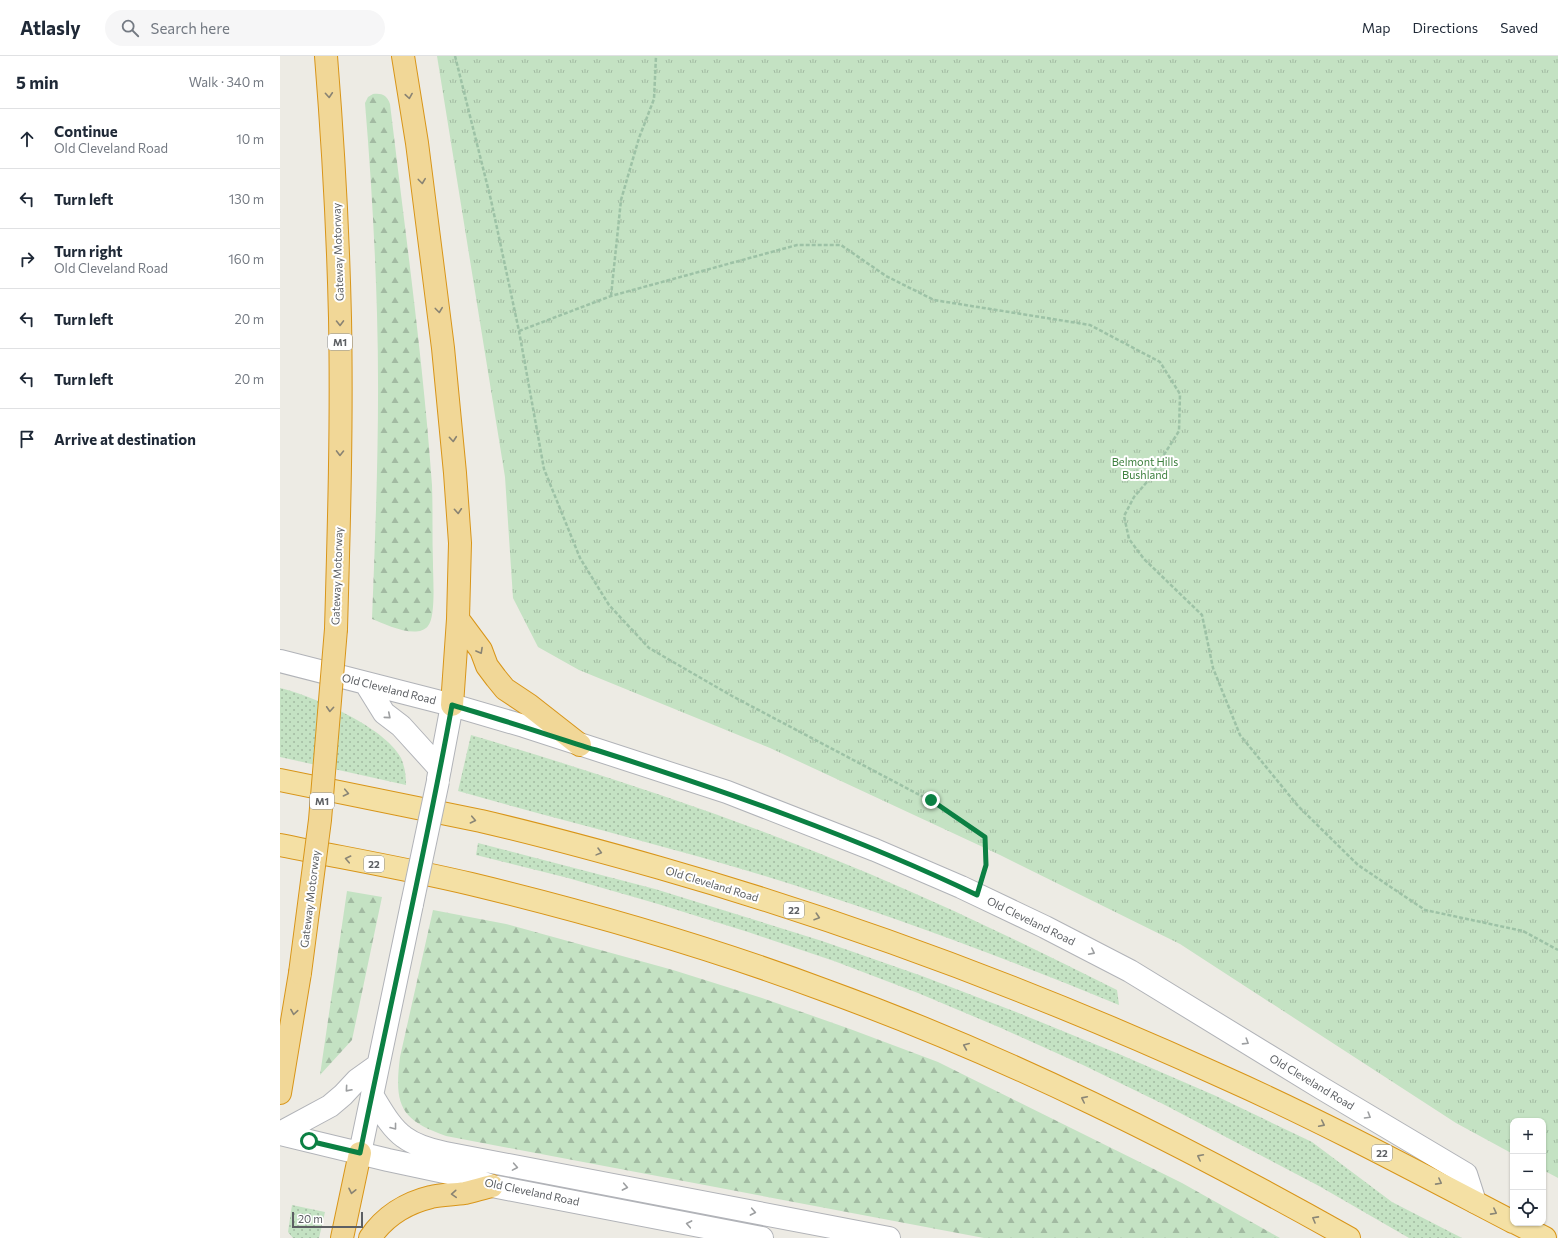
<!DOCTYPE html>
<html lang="en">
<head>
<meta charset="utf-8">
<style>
	body { margin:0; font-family:Commissioner,sans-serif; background:#f6f6f7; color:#1f2937 }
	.controls { position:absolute; right:12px; bottom:12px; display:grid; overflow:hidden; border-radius:8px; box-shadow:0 1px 3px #0004 }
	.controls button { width:36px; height:36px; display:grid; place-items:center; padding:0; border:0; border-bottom:1px solid #e0e1e3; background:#fff; color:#1f2937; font:20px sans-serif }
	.scale { position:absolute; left:12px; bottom:10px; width:71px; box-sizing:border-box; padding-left:4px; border:2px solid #5c5f63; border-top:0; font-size:11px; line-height:14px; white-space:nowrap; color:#5c5f63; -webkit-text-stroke:3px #fff; paint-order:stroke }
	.stop { position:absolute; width:12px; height:12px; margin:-9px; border:3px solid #0b8043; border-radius:50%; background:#fff }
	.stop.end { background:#0b8043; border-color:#fff; box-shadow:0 1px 4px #0008 }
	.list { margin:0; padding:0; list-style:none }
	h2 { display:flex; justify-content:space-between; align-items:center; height:52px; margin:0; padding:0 16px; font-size:17px }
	h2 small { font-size:13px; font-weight:400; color:#747a83 }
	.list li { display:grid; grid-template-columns:26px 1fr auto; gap:12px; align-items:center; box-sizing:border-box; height:60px; padding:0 16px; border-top:1px solid #e0e1e3 }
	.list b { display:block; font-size:15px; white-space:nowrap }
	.list p { margin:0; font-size:13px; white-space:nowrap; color:#747a83 }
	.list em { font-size:13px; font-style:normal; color:#747a83 }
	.icon { flex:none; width:22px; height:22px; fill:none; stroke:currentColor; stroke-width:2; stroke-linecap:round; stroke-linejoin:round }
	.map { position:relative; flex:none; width:1278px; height:1182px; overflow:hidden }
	header { display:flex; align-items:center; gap:24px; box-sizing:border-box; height:56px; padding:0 20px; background:#fff; border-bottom:1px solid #e0e1e3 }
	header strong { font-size:19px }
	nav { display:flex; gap:22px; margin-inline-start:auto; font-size:14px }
	.search { width:280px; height:36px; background:#f6f6f7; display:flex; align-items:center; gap:10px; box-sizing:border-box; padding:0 14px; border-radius:22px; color:#747a83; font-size:15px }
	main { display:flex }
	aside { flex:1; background:#fff }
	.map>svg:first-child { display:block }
	.grass { fill:url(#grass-dots) }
	.forest { fill:url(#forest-firs) }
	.park { fill:url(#park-tufts) }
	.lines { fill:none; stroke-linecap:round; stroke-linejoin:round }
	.secondary-casing { stroke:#b1b3b8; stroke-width:24 }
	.trunk-casing { stroke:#d89519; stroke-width:24 }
	.motorway-casing { stroke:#d89519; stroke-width:24 }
	.path { stroke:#9dc2a6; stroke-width:2.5; stroke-dasharray:4 2; stroke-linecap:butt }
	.secondary { stroke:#fff; stroke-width:22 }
	.trunk { stroke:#f4e0a4; stroke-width:22 }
	.motorway { stroke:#f1d797; stroke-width:22 }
	.secondary-bridge-casing { stroke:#b1b3b8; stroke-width:24; stroke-linecap:butt }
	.motorway-bridge-casing { stroke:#d89519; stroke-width:24; stroke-linecap:butt }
	.secondary-bridge { stroke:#fff; stroke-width:22 }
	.motorway-bridge { stroke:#f1d797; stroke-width:22 }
	.oneway { stroke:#898373 }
	.oneway2 { stroke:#9d9fa1 }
	.oneway3 { stroke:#8a8676 }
	.route { stroke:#0b8043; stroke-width:5 }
	.labels { text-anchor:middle; stroke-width:4; stroke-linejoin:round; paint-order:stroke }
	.shield { fill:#fff; stroke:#8d8f92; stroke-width:1 }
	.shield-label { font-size:10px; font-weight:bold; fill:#5c5f63 }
	.street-label { font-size:11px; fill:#5c5f63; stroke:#fff }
	.park-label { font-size:11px; fill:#3e803f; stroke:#fff }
</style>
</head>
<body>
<header>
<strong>Atlasly</strong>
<div class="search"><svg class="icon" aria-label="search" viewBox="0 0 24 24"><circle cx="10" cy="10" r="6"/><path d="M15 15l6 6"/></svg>Search here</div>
<nav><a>Map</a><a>Directions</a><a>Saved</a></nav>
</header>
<main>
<aside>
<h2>5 min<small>Walk · 340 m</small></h2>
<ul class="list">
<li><svg class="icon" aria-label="ahead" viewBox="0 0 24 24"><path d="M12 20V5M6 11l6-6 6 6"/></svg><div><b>Continue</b><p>Old Cleveland Road</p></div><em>10 m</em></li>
<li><svg class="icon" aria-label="left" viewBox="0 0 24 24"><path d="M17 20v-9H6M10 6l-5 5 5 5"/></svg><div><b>Turn left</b></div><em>130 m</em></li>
<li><svg class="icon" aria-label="right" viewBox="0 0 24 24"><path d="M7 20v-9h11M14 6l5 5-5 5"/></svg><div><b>Turn right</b><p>Old Cleveland Road</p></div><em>160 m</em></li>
<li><svg class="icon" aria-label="left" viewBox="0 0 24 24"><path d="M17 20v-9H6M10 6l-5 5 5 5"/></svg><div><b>Turn left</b></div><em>20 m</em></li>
<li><svg class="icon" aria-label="left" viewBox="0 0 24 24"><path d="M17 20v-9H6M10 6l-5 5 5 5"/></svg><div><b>Turn left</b></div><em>20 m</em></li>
<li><svg class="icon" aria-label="arrive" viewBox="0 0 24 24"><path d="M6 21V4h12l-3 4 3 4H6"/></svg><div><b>Arrive at destination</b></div></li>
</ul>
</aside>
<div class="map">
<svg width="1278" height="1182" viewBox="0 0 1278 1182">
	<defs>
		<pattern id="grass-dots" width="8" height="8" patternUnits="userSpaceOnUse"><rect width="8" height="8" fill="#c4e2c3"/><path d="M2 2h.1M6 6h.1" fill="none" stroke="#a2baa2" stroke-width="1.8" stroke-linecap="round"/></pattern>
		<pattern id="forest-firs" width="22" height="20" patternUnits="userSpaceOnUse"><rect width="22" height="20" fill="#c4e2c3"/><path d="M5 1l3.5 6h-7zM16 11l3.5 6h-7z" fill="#a2baa2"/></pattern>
		<pattern id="park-tufts" width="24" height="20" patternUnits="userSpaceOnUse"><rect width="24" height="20" fill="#c4e2c3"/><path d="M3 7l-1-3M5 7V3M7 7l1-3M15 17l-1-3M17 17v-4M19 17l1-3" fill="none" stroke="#a2baa2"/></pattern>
	</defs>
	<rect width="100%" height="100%" fill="#edebe4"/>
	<path class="grass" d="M0 632C33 640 105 671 121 702 125 711 126 720 126 729L0 701Z
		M191 679C318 717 444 758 568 809 659 846 749 890 837 934L839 949C723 901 605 857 485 820 383 789 280 764 178 735Z
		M198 787 375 833 459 859 542 885 642 920 741 958 839 998 936 1040 1032 1086 1112 1146 1182 1182H1129L1039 1130 883 1048 803 1009 721 972 638 937 554 905 468 876 378 848 288 822 196 799Z
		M12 1149 45 1156 39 1182H13L8 1176Z"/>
	<path class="forest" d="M93 38C102 37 107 39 110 48 125 175 143 302 152 429 153 455 152 482 153 508 153 521 156 561 148 570 137 584 105 568 92 563 96 462 100 360 97 258 95 188 91 118 85 47L88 41Z
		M67 835 102 841 72 984 40 1019Z
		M153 854 226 868 393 914 482 942 570 973 658 1006 902 1127 1000 1182H704L166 1080C120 1064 114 1049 120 1001Z"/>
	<path class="park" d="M157 0H1278V1122L1263 1114V1065H1233V1098L1176 1067 900 888 720 799 490 692 299 614 258 591 233 542 225 421Z"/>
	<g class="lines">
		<g class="secondary-casing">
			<path id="secondary" d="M0 605 172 649 244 670 447 736 595 794 681 831 765 871 850 915 1043 1033 1186 1118 1195 1146
				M86 628 104 657 121 670 160 713
				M158 723 172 649
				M92 1039C101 1053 110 1071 124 1081 136 1090 151 1094 165 1097L609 1182
				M0 1077 50 1050 63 1039 77 1024 98 1009
				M0 1078 108 1104 183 1120 212 1130 482 1182
				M80 1097 132 848"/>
		</g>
		<g class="trunk-casing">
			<path id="trunk" d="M0 724C67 738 134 751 201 765 261 779 320 795 380 812 572 867 761 938 943 1021 1042 1065 1137 1116 1233 1166
				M0 789C64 802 128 813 191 828 311 857 429 891 544 934 727 1000 900 1087 1069 1182
				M1236 1167 1265 1182"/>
		</g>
		<g class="motorway-casing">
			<path id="motorway" d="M46 0C53 87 58 175 60 262 62 366 59 469 56 573
				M123 0 137 87 163 292 175 417 180 487 178 563 172 649
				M178 563 201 594 207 610 216 622 225 633 249 649 300 689
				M0 1037 20 917
				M62 1182 80 1097
				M90 1182C104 1161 126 1147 151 1141 162 1138 173 1139 185 1137 194 1135 203 1132 212 1130"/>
		</g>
		<path class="path" d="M175 0 211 144 239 275 264 413 300 502 329 549 369 592 452 640 651 745 705 781 706 809 704 816
			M331 240 341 144 359 82 374 43 376 0
			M239 275 331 240 517 189H561L606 220 654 244 810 269 880 306 900 338 899 375 866 427 854 441 844 460 849 483 864 503 922 559 933 612 960 679 1018 750 1078 809 1145 854 1243 875 1278 894"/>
		<use href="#secondary" class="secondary"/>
		<use href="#trunk" class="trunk"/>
		<use href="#motorway" class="motorway"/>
		<g class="secondary-bridge-casing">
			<path id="secondary-bridge" d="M132 848 158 725"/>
		</g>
		<g class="motorway-bridge-casing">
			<path id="motorway-bridge" d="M20 917 40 764 56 573"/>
		</g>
		<use href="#secondary-bridge" class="secondary-bridge"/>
		<use href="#motorway-bridge" class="motorway-bridge"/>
	</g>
	<defs><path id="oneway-chevron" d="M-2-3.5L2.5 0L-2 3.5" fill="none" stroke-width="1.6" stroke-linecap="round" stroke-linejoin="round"/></defs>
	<g class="oneway">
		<use href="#oneway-chevron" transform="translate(49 39) rotate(86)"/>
		<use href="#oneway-chevron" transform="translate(129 40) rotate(81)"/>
		<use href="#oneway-chevron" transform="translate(142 125) rotate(83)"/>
		<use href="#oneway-chevron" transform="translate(159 254) rotate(83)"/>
		<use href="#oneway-chevron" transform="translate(60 267) rotate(89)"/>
		<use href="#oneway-chevron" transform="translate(173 383) rotate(85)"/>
		<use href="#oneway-chevron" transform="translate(60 397) rotate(91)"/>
		<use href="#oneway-chevron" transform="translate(178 455) rotate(86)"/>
		<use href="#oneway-chevron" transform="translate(200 595) rotate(61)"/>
		<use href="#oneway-chevron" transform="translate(50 653) rotate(94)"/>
		<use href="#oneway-chevron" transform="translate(14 956) rotate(99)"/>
		<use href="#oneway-chevron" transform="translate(72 1135) rotate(102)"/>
		<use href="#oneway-chevron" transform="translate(174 1138) rotate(176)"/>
	</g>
	<g class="oneway2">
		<use href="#oneway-chevron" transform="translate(108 660) rotate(40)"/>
		<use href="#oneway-chevron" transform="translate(812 896) rotate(27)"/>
		<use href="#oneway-chevron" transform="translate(966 986) rotate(32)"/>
		<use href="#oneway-chevron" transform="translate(68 1033) rotate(131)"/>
		<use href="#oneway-chevron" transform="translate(1088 1060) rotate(31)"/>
		<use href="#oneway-chevron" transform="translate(114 1071) rotate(52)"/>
		<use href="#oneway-chevron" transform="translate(235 1111) rotate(10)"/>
		<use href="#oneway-chevron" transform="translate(345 1131) rotate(11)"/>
		<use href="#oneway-chevron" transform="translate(473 1156) rotate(11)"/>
		<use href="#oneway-chevron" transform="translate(409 1168) rotate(-169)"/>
	</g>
	<g class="oneway3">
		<use href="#oneway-chevron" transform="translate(66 737) rotate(12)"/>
		<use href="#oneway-chevron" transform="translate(193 764) rotate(12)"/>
		<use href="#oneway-chevron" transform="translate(319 796) rotate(15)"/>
		<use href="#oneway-chevron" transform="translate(68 803) rotate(-168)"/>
		<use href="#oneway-chevron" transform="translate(537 861) rotate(18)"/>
		<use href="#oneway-chevron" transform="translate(686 990) rotate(-157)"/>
		<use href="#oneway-chevron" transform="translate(804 1043) rotate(-154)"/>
		<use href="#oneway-chevron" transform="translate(1042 1068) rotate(26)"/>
		<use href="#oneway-chevron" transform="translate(920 1101) rotate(-153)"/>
		<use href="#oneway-chevron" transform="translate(1159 1126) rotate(28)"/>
		<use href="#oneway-chevron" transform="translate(1214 1156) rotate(28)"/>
		<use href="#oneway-chevron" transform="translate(1035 1163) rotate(-151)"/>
	</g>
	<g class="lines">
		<path class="route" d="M29 1085 80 1097C110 948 145 799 172 649 220 663 268 679 316 694 445 735 574 780 697 839L706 809 705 781 651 744"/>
	</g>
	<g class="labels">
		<g class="shield">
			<rect x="48" y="278" width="24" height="16" rx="3"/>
			<rect x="30" y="737" width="24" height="16" rx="3"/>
			<rect x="84" y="800" width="20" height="16" rx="3"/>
			<rect x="504" y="846" width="20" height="16" rx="3"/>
			<rect x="1092" y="1089" width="20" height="16" rx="3"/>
		</g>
		<g class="shield-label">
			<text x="60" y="290">M1</text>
			<text x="42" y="749">M1</text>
			<text x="94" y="812">22</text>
			<text x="514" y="858">22</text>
			<text x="1102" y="1101">22</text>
		</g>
		<g class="street-label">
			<text transform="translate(58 196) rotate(-92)" y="4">Gateway Motorway</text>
			<text transform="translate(57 520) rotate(-88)" y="4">Gateway Motorway</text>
			<text transform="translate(109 633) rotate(14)" y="4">Old Cleveland Road</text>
			<text transform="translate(432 828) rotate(17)" y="4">Old Cleveland Road</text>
			<text transform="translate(30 843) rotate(-83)" y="4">Gateway Motorway</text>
			<text transform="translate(751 865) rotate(26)" y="4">Old Cleveland Road</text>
			<text transform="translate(1032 1026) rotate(31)" y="4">Old Cleveland Road</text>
			<text transform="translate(252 1136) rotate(12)" y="4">Old Cleveland Road</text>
		</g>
		<g class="park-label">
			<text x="865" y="410">Belmont Hills<tspan x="865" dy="13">Bushland</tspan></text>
		</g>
	</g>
</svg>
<div class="controls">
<button>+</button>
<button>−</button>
<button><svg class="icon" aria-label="locate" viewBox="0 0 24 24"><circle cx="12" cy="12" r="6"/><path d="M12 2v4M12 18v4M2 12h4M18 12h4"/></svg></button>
</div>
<div class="scale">20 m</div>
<div class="stop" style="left:29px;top:1085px"></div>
<div class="stop end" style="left:651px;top:744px"></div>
</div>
</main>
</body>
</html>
